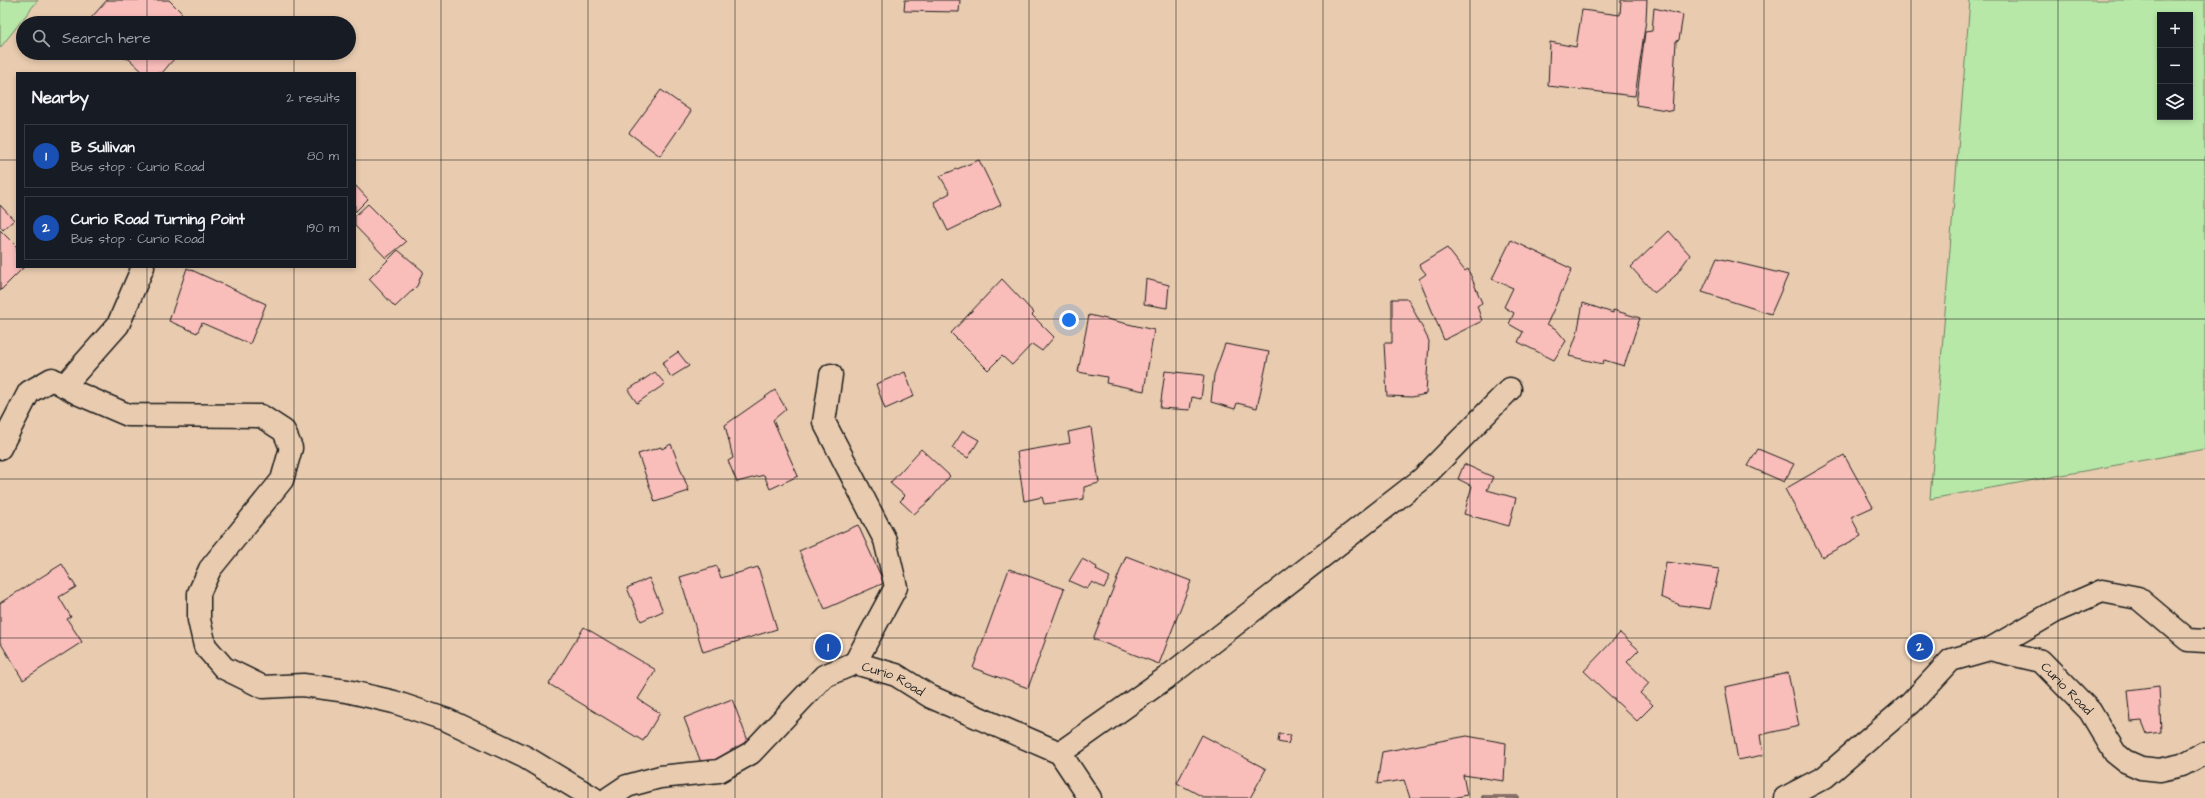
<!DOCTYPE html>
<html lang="en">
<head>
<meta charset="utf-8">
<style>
	body { margin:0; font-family:"Architects Daughter",sans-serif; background:#242831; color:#f1f3f6 }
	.controls { position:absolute; right:12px; top:12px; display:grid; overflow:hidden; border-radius:0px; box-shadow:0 2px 6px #0003 }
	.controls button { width:36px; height:36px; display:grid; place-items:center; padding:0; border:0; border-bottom:1px solid #363941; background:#171b24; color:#f1f3f6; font:20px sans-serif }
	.you { position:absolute; left:1069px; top:320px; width:14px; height:14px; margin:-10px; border:3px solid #fff; border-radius:50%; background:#1a73e8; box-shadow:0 0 0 6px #1a73e833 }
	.badge { display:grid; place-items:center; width:26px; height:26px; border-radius:50%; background:#7c3aed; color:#fff; font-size:13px; font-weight:700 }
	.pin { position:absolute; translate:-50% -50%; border:2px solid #fff; box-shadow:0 1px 4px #0006 }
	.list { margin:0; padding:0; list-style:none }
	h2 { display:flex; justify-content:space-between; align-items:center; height:52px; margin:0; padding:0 16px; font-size:17px }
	h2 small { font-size:13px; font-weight:400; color:#9ea1a6 }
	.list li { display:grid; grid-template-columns:26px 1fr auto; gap:12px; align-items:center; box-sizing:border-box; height:64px; margin:0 8px 8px; padding:0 8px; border:1px solid #363941; border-radius:0px }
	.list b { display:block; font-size:15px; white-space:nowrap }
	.list p { margin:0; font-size:13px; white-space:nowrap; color:#9ea1a6 }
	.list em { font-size:13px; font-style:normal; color:#9ea1a6 }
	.icon { flex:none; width:22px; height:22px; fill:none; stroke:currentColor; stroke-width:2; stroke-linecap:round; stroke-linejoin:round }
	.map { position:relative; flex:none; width:2205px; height:798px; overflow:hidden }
	.search { position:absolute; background:#171b24; box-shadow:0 2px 6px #0003; left:16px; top:16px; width:340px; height:44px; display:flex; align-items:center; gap:10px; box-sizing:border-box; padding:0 14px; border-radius:22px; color:#9ea1a6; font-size:15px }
	.panel { position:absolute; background:#171b24; box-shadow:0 2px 6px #0003; left:16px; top:72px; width:340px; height:196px; border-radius:0px }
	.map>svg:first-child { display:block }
	.green { fill:#b7e8a8; stroke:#6a8262; fill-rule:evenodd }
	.building { fill:#f9bdba; stroke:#1c1c1c }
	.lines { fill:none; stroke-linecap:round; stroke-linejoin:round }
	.street-casing { stroke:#1c1c1c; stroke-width:25 }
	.secondary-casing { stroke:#1c1c1c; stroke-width:25 }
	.street { stroke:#e9ccb0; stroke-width:22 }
	.secondary { stroke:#e9ccb0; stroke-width:22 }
	.grid { fill:none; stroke:#1c1c1c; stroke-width:1; stroke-opacity:0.55 }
	.labels { text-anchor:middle; stroke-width:3; stroke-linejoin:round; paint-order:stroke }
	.street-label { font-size:13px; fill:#1c1c1c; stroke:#e9ccb0 }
</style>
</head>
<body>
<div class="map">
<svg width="2205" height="798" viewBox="0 0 2205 798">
	<rect width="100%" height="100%" fill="#e9ccb0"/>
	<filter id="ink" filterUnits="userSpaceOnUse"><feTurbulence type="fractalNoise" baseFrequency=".025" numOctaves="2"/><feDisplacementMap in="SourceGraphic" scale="8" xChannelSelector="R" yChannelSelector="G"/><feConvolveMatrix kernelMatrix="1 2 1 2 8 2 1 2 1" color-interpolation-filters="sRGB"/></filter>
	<g filter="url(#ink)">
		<path class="green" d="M0 0H38L0 48Z
			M1970 0H2205V449L1930 499ZM2160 15H2190V117H2160Z"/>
		<path class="building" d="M107 0H169L182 13 178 17 184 23H96L91 18Z
			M905 0H960L959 12 904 11Z
			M1621 0H1647L1646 20 1635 96 1548 86 1550 42 1576 47 1582 10 1620 15Z
			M1654 8 1683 15 1679 40 1676 41 1672 111 1636 105 1645 32 1652 31Z
			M117 53H179L162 73H144L129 59 121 57Z
			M661 90 691 111 660 156 629 133Z
			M979 160 1001 205 948 231 934 202 950 193 940 176Z
			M355 185 368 199 355 212Z
			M368 204 406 242 386 258 355 226V216Z
			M0 205 14 220 3 230 0 226Z
			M0 230 17 247V267H24L0 291Z
			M1669 231 1690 255 1675 276 1654 293 1631 267Z
			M1511 240 1572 269 1547 324 1556 329 1566 341 1554 360 1518 342 1523 332 1509 324 1514 313 1504 307 1513 288 1492 279Z
			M1447 248 1465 271 1468 269 1482 303 1477 306 1482 321 1444 340 1419 279 1426 274 1419 265Z
			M398 250 423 271 417 286 395 307 369 279Z
			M1717 258 1788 275 1771 314 1702 292Z
			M187 268 266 304 250 344 202 323 197 333 169 321Z
			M1002 279 1034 313 1032 315 1054 337 1042 351 1032 344 1012 365 1002 356 988 370 951 333Z
			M1146 279 1169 285 1167 308 1144 304Z
			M1392 299H1408L1429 341 1426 394 1412 397 1387 396 1384 343H1392Z
			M1583 303 1613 313V310L1640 318 1624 366 1604 360 1602 364 1569 356 1577 334Z
			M1089 315 1154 330 1144 391 1106 383 1107 377 1078 372Z
			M1225 344 1269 352 1257 408 1237 403 1235 409 1211 402 1214 375Z
			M678 352 689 366 671 377 662 363Z
			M1165 371 1204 375 1201 399 1192 397 1190 410 1160 408Z
			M655 372 665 384 637 403 628 390Z
			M905 372 914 396 885 409 876 384Z
			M775 390 786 409 773 420 798 476 770 489 764 475 737 482 728 461 733 458 725 425Z
			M1091 427 1099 483 1084 487V499L1044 504 1042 497 1024 501 1017 452 1070 443 1068 432Z
			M963 431 979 440 968 458 952 448Z
			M671 444 689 491 655 502 638 454 661 447 662 449Z
			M921 449 950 476 930 500 914 514 900 501 905 496 890 483Z
			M1758 449 1794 464 1784 482 1748 466Z
			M1844 455 1873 507 1851 517 1861 536 1822 557 1785 489Z
			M1464 464 1493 477 1487 490 1516 498 1509 526 1464 514 1472 486 1458 479Z
			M858 525 884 583 825 609 799 551Z
			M1126 556 1191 581 1159 664 1093 639Z
			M1082 559 1097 567 1096 570 1110 577 1104 588 1092 582 1087 589 1069 581Z
			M1666 562 1719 569 1710 609 1680 605 1661 597Z
			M62 564 76 587 59 597 71 617 67 619 82 642 23 680 0 642V603Z
			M717 566 721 578 758 567 777 629 703 652 680 577Z
			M1009 569 1064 589 1028 688 973 668Z
			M649 578 663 611 641 621 627 588Z
			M584 627 656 670 638 699 660 713 643 741 549 684Z
			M1620 633 1639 650 1627 662 1649 683 1640 693 1653 705 1637 721 1584 671Z
			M1788 673 1799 726 1760 735 1763 755 1738 760 1725 687Z
			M2159 686 2161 732 2147 734 2142 721 2131 722 2128 690Z
			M732 699 750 746 702 765 684 718Z
			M1279 734 1291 735 1288 744 1278 742Z
			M1202 735 1266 769 1250 798H1205L1177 783Z
			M1467 736 1506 743 1504 781 1463 775 1467 795 1453 798H1410L1404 780 1377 784 1382 752Z
			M1482 796H1519L1518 798H1482Z"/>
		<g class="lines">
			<g class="street-casing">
				<path id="street" d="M831 375 824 422 885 540 896 587 855 663
					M64 386 118 325 143 267
					M0 448 29 392 52 379 79 394 128 415 261 416 284 431 291 448 282 480 210 569 199 593V620L205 646 224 668 263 687 303 685 347 691 394 702 447 720 525 757 593 798
					M1990 649 2058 610 2102 591 2138 598 2188 640 2205 641
					M1060 753 1166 678 1422 479 1510 389"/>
			</g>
			<g class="secondary-casing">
				<g id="secondary">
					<path id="s1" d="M609 798 627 786 660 777 719 771 751 753 824 676 855 663 896 675 931 697 1060 753 1090 798"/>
					<path id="s2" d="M1785 798 1825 777 1911 703 1951 660 1990 649 2041 661 2090 711 2115 753 2125 761 2141 768 2160 770 2182 765 2205 753"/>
				</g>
			</g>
			<use href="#street" class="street"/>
			<use href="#secondary" class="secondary"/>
		</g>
	</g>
	<path class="grid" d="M147 0V23M294 0V23M441 0V798M588 0V798M735 0V798M882 0V798M1029 0V798M1176 0V798M1323 0V798M1470 0V798M1617 0V798M1764 0V798M1911 0V798M2058 0V798M147 53V73M294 53V73M0 160H17M355 160H2205M147 267V798M294 267V798M0 319H2205M0 479H2205M0 638H2205"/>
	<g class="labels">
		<g class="street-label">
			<text dy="5" stroke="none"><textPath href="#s1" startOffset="333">Curio Road</textPath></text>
			<text dy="5" stroke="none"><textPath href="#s2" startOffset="348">Curio Road</textPath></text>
		</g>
	</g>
</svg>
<div class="controls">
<button>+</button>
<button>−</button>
<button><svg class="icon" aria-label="layers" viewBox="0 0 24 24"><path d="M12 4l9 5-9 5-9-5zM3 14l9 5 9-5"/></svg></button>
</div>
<div class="you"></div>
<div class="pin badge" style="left:828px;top:647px;background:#1a4fb4">1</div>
<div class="pin badge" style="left:1920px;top:647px;background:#1a4fb4">2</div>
<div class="search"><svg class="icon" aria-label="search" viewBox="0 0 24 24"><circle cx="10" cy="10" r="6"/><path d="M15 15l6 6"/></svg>Search here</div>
<section class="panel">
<h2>Nearby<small>2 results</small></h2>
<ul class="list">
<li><span class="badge" style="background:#1a4fb4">1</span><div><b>B Sullivan</b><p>Bus stop · Curio Road</p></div><em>80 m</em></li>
<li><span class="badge" style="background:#1a4fb4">2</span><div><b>Curio Road Turning Point</b><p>Bus stop · Curio Road</p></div><em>190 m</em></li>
</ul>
</section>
</div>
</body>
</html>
